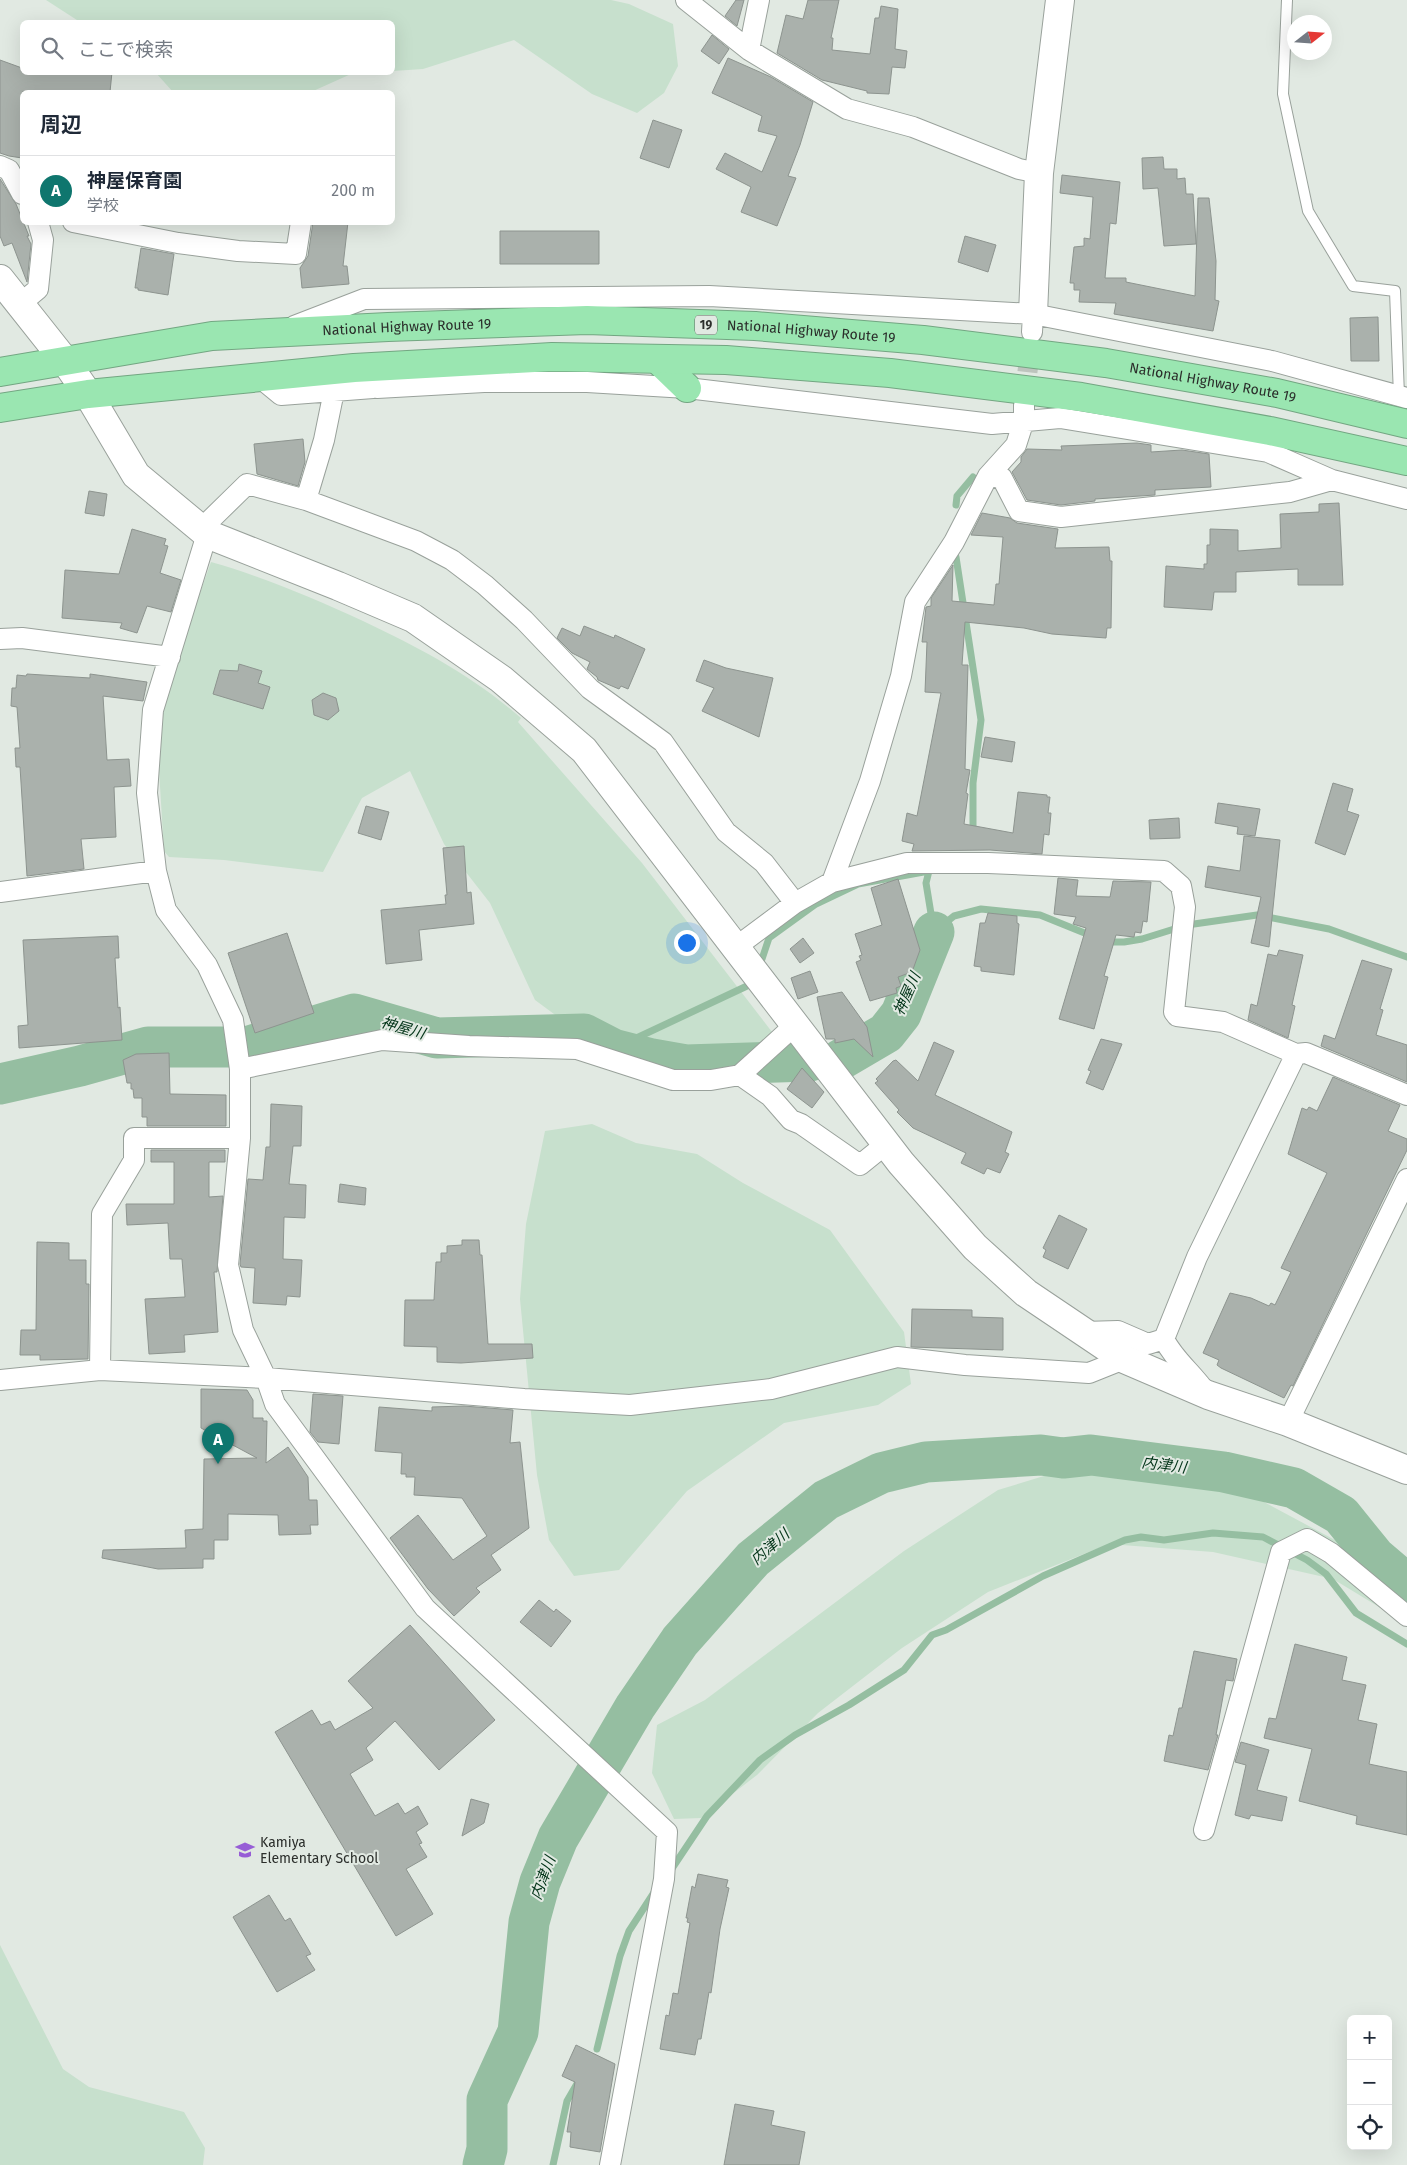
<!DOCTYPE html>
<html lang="ja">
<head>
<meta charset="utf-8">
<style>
	body { margin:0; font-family:"Fira Sans","Noto Sans JP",sans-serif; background:#f6f6f7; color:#1f2937 }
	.controls { position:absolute; right:15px; bottom:15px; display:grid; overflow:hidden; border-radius:8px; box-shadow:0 5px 20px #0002 }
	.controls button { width:45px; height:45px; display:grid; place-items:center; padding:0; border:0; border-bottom:1px solid #e0e1e3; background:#fff; color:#1f2937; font:25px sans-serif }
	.compass { position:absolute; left:1287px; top:15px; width:45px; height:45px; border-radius:50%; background:#fff; box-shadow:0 5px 20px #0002; rotate:73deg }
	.you { position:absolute; left:686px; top:942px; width:18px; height:18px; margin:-12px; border:4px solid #fff; border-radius:50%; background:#1a73e8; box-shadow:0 0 0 8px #1a73e833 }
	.badge { display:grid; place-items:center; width:32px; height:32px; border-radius:50%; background:#0f766e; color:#fff; font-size:16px; font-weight:700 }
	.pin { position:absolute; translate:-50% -41px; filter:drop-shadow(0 1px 2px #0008) }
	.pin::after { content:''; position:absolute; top:26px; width:18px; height:15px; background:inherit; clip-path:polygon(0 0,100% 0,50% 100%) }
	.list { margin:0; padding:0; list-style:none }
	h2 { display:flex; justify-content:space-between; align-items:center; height:65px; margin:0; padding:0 20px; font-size:21px }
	h2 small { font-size:16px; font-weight:400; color:#747a83 }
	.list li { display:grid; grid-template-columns:32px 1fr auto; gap:15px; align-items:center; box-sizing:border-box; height:70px; padding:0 20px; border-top:1px solid #e0e1e3 }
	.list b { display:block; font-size:19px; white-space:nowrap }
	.list p { margin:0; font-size:16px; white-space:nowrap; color:#747a83 }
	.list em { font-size:16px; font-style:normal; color:#747a83 }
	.icon { flex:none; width:28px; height:28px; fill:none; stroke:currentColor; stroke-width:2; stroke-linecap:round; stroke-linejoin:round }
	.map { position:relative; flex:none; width:1407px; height:2165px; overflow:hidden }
	.search { position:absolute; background:#fff; box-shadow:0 5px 20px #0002; left:20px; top:20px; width:375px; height:55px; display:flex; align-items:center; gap:12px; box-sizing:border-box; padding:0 18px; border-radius:8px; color:#747a83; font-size:19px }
	.panel { position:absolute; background:#fff; box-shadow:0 5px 20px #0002; left:20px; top:90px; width:375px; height:135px; border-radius:8px }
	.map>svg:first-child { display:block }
	.green { fill:#c7e0cd }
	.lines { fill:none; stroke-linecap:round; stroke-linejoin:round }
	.stream { stroke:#95bea1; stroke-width:7 }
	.river { stroke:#95bea1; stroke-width:41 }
	.building { fill:#aab1ac; stroke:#8d948f }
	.street-tunnel { stroke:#bdc4bd; stroke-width:20; stroke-dasharray:20 10; stroke-linecap:butt }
	.lane-casing { stroke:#99a19b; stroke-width:12 }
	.street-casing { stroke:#99a19b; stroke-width:22 }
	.secondary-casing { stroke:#99a19b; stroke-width:30 }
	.highway-casing { stroke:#73a682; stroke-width:30 }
	.lane { stroke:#fff; stroke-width:10 }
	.street { stroke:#fff; stroke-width:20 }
	.secondary { stroke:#fff; stroke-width:28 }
	.highway { stroke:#9ae6b1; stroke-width:28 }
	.labels { text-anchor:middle; stroke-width:4; stroke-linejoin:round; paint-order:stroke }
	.shield { fill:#e1e9e2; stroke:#626662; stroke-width:1 }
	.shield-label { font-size:12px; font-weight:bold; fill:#2b2e2b }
	.street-label { font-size:14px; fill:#2b2e2b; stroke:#e1e9e2 }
	.poi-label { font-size:14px; fill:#2b2e2b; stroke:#e1e9e2; text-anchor:start }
	.water-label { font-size:15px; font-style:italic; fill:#003317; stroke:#e1e9e2 }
</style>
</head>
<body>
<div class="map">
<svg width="1407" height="2165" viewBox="0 0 1407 2165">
	<rect width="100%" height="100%" fill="#e1e9e2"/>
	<path class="green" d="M46 0H611L629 4 673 24 678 66 664 93 637 113 592 94 514 40 423 69 393 71 392 22H80Z
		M156 73H374L351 74 311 92H173Z
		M211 562C264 577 313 598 363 621 420 648 473 676 521 718L518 722 642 863 789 1054 773 1073 715 1071 677 1075 592 1042 535 1000 490 903 444 844 410 771 362 798 323 872 224 860 169 857 164 851 158 754 165 692Z
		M592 1124 636 1143 697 1154 743 1183 830 1230 904 1332 911 1384 878 1405 784 1423 687 1491 619 1570 574 1576 549 1540 537 1475 520 1299 526 1224 545 1131Z
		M1080 1465 1223 1480 1333 1539 1407 1588V1624L1333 1579 1213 1552 1109 1544 988 1592 902 1648 818 1713 757 1775 701 1818 674 1819 652 1773 657 1725 705 1700 904 1551 998 1490Z
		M0 1945 63 2069 89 2087 184 2112 205 2148 203 2165H0Z"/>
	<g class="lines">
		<path class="stream" d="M956 505 957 496 973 477
			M956 557 981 720 973 783V834
			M929 871 926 883 934 932 954 916 981 909 1040 915 1092 936
			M1107 942H1124L1142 939 1187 925 1257 915 1329 929 1407 957
			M762 959 769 938 816 904 858 884 929 871
			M613 1049 747 986
			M669 1873 707 1816 760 1760 795 1735 849 1705 904 1670 932 1635 946 1630 1043 1576 1125 1540 1141 1537 1164 1540 1213 1533 1263 1537 1307 1560 1326 1574 1356 1613 1407 1644
			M597 2049 620 1956 629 1931 655 1891
			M553 2165 567 2101 578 2082"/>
		<path class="river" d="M840 1060 886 1033 901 1014 934 932
			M0 1084 80 1066 148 1047H246L354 1014 437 1038 584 1034 613 1049 652 1059 686 1065 810 1061
			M483 2165 487 2149V2100L518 2032 529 1922 540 1882 558 1838 635 1707 680 1641 753 1559 826 1500 881 1473 926 1462 1041 1455 1063 1458 1091 1455 1224 1472 1294 1488 1341 1515 1375 1557 1407 1584"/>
	</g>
	<path class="building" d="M736 0H744L737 26 725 16Z
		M808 0H839L831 38H833L832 50 870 54 875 18H879L881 6 898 9 895 49 907 51 905 68 892 67 889 94 867 93V91L822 80 777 53 786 15 803 19Z
		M712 35 729 49 719 64 701 51Z
		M728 58 771 77 813 102 800 145 788 176 796 178 777 226 741 212 751 187 716 169 725 153 762 172 777 136 758 131 762 116 712 93Z
		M0 60 22 68V72H112L110 92H22V158L9 156 0 153Z
		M653 120 682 130 669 168 640 158Z
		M1163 157 1164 169H1177V179L1185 178 1186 194H1193L1196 244 1164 246 1158 188 1143 189 1142 158Z
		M1062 175 1120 182 1116 224 1110 223 1105 278H1126V282L1195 296 1198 198H1209L1216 261 1215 300 1219 301 1213 331 1114 314 1116 303 1079 302 1080 290H1074V283H1070L1074 247 1084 246V238L1090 239 1093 197 1060 193Z
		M0 179 16 204 29 236H27L31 244 27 282 12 243 4 246 0 236Z
		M313 222H348L343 266H347L349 284 302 288 300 268 308 256Z
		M500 231H599V264H500Z
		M965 236 996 245 988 272 958 262Z
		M141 248 174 254 168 295 138 290V288H135Z
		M1378 317 1379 361H1351L1350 318Z
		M303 439 305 462 298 486 257 474 254 444Z
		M1137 443 1151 445V452L1182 450 1209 454 1211 487 1155 490V495L1095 499V501L1061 505 1027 500 1012 472 1021 462V457L1027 449 1062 450 1061 446Z
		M89 491 107 494 104 516 85 513Z
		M1339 503 1343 585H1298V569L1236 572V592H1214L1212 610 1164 607 1166 566 1204 569V564H1207V545H1210V529L1238 530V551L1281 548 1280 514 1319 512V504Z
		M982 513 1010 518 1017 523 1058 529 1055 548 1109 547 1110 561H1112L1111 628H1107L1106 638 1052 634 1024 628 965 622 962 665H968L965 769 970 770 966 793 968 794 964 824 1013 833 1018 792 1047 795V797H1050L1048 813H1051L1049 835 1044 834 1042 854 990 850 912 851 914 844 902 841 907 813 917 816 941 693 925 692 927 642H922L926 607 931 606V598L953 565 952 601 994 605 996 584H999L1003 537 971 535Z
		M132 529 166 539 164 545 168 546 160 573 181 580 171 612 147 606 137 633 120 628 122 623 62 618 65 570 119 574Z
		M584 626 614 638 615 635 645 649 628 689 621 686 619 689 598 680 597 677 587 669 590 662 572 653 557 638 562 628 580 636Z
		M704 660 726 668 773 678 759 737 702 711 714 688 696 681Z
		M239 664 262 671 258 683 270 687 263 709 213 694 220 670 238 671Z
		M27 674 90 678V674L147 682 143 701 103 696 107 760 129 759 131 786 114 787 116 837 81 839 84 869 27 876 20 767H16L15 748H20L17 707 11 706 12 688H16L17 675 26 676Z
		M323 693 336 698 339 711 328 720 314 715 312 700Z
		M985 737 1015 742 1012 762 981 757Z
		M1333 783 1353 789 1347 811 1359 815 1345 855 1315 843Z
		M1218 803 1260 809 1255 836 1237 834 1238 827 1215 823Z
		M366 806 389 812 381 840 358 833Z
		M1179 818 1180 838 1150 839 1149 820Z
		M1244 836 1280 840 1269 947 1251 943 1261 897 1205 887 1208 866 1240 871Z
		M464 846 467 893 471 892 474 924 419 930 422 960 386 964 381 910 446 904 445 895H447L443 848Z
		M1058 878 1078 880 1076 896 1110 897 1113 881 1151 882 1147 922 1143 921 1141 933 1135 932 1134 937 1116 935 1104 976 1108 977 1094 1029 1059 1019 1086 928 1073 924 1076 917 1054 914Z
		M898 879 920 950 912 972 898 977 901 986 896 988 897 993 870 1001 856 962 861 960 859 956 862 955 855 934 882 925 871 888Z
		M988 913 1017 916V923L1019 924 1014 975 981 971V967L974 966 980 923H985Z
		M287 933 314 1013 255 1033 228 953Z
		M118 936 119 958H115L118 1008 120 1007 122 1040 19 1048 18 1026 28 1025 23 940Z
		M803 938 814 953 800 963 790 949Z
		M1279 950 1303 955 1292 1005 1295 1006 1288 1038 1248 1020 1251 1004 1257 1006 1268 954 1277 956Z
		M1362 960 1392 969 1380 1009 1383 1010 1376 1035 1407 1045V1082L1321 1046 1324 1035 1335 1039Z
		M810 971 818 992 798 999 791 978Z
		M842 992 867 1027 873 1057 854 1039 835 1043V1039H826L817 997Z
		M1101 1039 1122 1044 1103 1090 1086 1083 1091 1071 1088 1070Z
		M934 1042 954 1051 935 1095 1012 1132 1005 1152 1009 1154 1000 1173 987 1168 984 1174 961 1163 966 1153 913 1128 897 1112 899 1110 875 1083 878 1081 876 1079 893 1061 896 1060 918 1081Z
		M169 1053 170 1094 226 1095V1126H147V1117H142V1098H134L133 1089H131V1083H127L123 1060 136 1054Z
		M802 1068 824 1092 812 1108 787 1089Z
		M1333 1077 1400 1105 1388 1131 1407 1139V1150L1293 1386 1291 1385 1284 1398 1221 1368 1217 1365 1219 1360 1203 1353 1230 1293 1251 1298 1269 1306 1271 1303 1275 1305 1291 1272 1281 1268 1327 1173 1288 1154 1302 1108 1307 1110 1309 1107 1317 1111Z
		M271 1104 302 1106 301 1146H293L289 1184 306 1185 305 1218 284 1217 283 1259 302 1260 300 1297 287 1296 286 1305 253 1303 255 1268 241 1267 240 1264 248 1179 263 1180 266 1147H270Z
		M151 1150H225V1162H209V1197L223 1196 217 1272H214L218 1332 184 1335 185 1352 149 1354 145 1299 185 1297 182 1259H170L168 1223 127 1225 126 1204H174V1162H151Z
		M340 1184 366 1188 365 1205 338 1202Z
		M1059 1215 1087 1229 1068 1269 1043 1257 1046 1250 1043 1248Z
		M462 1240H479L480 1255H482L488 1344H532L533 1358 461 1363 437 1362V1347L404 1346 405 1300H434L436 1262H441V1253H447V1246L462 1245Z
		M37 1242 69 1243V1260H86V1284H89L88 1359 40 1360V1355H20L21 1330H36Z
		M912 1309 972 1310V1317L1003 1318V1350L911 1347Z
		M201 1389 247 1390 253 1400V1418H263V1421H267L266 1463 288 1447 308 1477 309 1500H317L318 1525H310L311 1534 279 1535 278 1515 228 1514V1540H214V1559H203V1568L158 1569 102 1558 103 1550 186 1548 185 1530 203 1529 204 1459 257 1458 201 1428Z
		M313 1394 343 1396 339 1444 318 1442 310 1432Z
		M464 1406 513 1410 510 1443 520 1442 529 1528 491 1555 501 1570 476 1588 480 1592 454 1616 428 1589 390 1538 418 1515 453 1560 487 1536 462 1498 414 1495 415 1477H406V1474H401L402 1453 375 1451 379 1407 432 1411V1407Z
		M539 1600 554 1612 556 1609 571 1621 551 1647 520 1622Z
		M410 1625 495 1720 439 1770 395 1721 366 1748 373 1760 350 1774 375 1816 398 1803 405 1814 418 1806 428 1824 416 1832 422 1843 419 1844 427 1857 406 1869 433 1914 396 1936 275 1732 312 1710 321 1725 330 1721 335 1730 373 1708 348 1681Z
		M1295 1644 1347 1657 1342 1680 1366 1685 1358 1720 1377 1724 1369 1764 1407 1772V1835L1356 1824 1357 1816 1299 1801 1312 1749 1264 1738 1269 1718 1276 1719Z
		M1194 1651 1237 1659 1233 1681 1226 1680 1216 1735H1218L1208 1770 1164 1761 1169 1735 1173 1736 1179 1708H1182Z
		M1241 1742 1269 1750 1257 1790 1287 1797 1282 1821 1251 1815 1249 1819 1235 1815 1246 1765 1235 1762Z
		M471 1799 489 1804 484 1823 462 1836Z
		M698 1874 728 1880 726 1887 729 1888 720 1929 711 1993 709 1992 701 2039H698L695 2055 660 2049 666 2015 669 2016 673 1993 678 1994 690 1923 687 1922 688 1918H686L692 1886 695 1888Z
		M269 1895 285 1921 290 1918 311 1954 306 1956 315 1970 277 1992 233 1917Z
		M576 2045 615 2064 600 2152 570 2147 571 2132H567L575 2082 562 2076Z
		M735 2104 774 2111 771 2125 805 2132 799 2165H724Z"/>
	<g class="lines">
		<path class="street-tunnel" d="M1024 402 1031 341"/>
		<g class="lane-casing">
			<path id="lane" d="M1287 0 1283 94 1308 211 1353 286 1395 291 1399 396"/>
		</g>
		<g class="street-casing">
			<path id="street" d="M686 0 749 50 847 109 913 127 1019 169 1039 173
				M749 50 759 0
				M0 166 9 170 22 194
				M73 222 178 243 238 251 296 254 301 222
				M20 304 38 289 43 240 38 222
				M294 326 364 299 709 296 1033 314 1272 361 1407 398
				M1032 332 1033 314
				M336 371 377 388 484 382H587L687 388 992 424 1060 418 1268 452 1332 480 1407 499
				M259 377 281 395 373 388
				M988 476 1002 478 1019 511 1061 517 1290 492 1332 480
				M306 500 324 440 334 391
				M201 529 247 484 306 500 416 541 452 560 485 585 524 620 590 689 663 742 726 832 764 863 795 903
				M207 534 153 710 147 793 156 871 166 910 207 965 233 1020 240 1069V1138L228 1265 243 1330 266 1378 275 1404 425 1608 667 1832 664 1879 610 2165
				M0 639 22 638 170 657
				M832 882 907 863H988L1164 871 1181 886 1185 907 1174 1012 1177 1016 1223 1022 1296 1054
				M0 892 156 871
				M736 947 795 903 832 882 870 781 901 676 915 602 954 542 988 476 1016 445 1024 420V405
				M240 1069 382 1040 469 1046 577 1049 673 1080H711L740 1075 795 1025
				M740 1075 770 1096 791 1120 801 1124 860 1165 886 1144
				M1084 1332 1118 1331 1148 1344 1164 1339 1197 1257 1296 1054 1306 1053 1407 1095
				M1164 1339C1174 1360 1194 1374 1207 1394
				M100 1370 102 1214 134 1160V1138H240
				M0 1380 100 1370 266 1378 524 1399 630 1405 771 1389 897 1357 965 1365 1089 1373 1124 1359
				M1288 1422 1407 1179
				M1204 1830 1281 1552 1307 1539 1331 1553 1407 1616"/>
		</g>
		<g class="secondary-casing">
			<path id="secondary" d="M0 279 65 361 88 394 136 475 207 534 338 586 413 618 501 679 584 750 901 1163 975 1247 1026 1293 1124 1359 1208 1395 1288 1422 1407 1470
				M1033 314 1039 173 1060 0"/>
		</g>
		<g class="highway-casing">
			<g id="highway">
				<path d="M657 359 687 388"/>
				<path id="s1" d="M0 372 212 336 388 327 587 320 755 326 923 340 1106 363 1277 393 1407 424"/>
				<path d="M0 408 88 394 354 368 552 357 726 360 890 373 1081 397 1270 431 1407 461"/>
			</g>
		</g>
		<use href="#lane" class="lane"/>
		<use href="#street" class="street"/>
		<use href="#secondary" class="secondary"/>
		<use href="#highway" class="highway"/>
	</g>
	<defs>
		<g id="school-bare" transform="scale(1.5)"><path d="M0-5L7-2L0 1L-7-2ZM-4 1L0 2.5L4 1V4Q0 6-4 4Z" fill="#975ed6" stroke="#e1e9e2" stroke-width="2.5" paint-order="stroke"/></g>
	</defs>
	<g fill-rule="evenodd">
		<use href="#school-bare" x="245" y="1850"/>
	</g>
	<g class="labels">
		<rect class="shield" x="695" y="315.5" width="22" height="19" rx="4"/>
		<g class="shield-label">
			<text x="706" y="329">19</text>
		</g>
		<g class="street-label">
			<text dy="5" stroke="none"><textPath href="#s1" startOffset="410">National Highway Route 19</textPath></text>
			<text dy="5" stroke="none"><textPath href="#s1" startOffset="815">National Highway Route 19</textPath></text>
			<text dy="5" stroke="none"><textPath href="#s1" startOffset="1220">National Highway Route 19</textPath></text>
		</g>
		<g class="poi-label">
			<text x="260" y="1847">Kamiya<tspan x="260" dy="16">Elementary School</tspan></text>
		</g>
		<g class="water-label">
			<text transform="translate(907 994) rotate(-66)" y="5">神屋川</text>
			<text transform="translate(403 1028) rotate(16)" y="5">神屋川</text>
			<text transform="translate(1164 1465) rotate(7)" y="5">内津川</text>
			<text transform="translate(770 1547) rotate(-41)" y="5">内津川</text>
			<text transform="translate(543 1878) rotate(-70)" y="5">内津川</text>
		</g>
	</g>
</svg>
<div class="controls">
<button>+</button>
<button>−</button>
<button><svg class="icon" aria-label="locate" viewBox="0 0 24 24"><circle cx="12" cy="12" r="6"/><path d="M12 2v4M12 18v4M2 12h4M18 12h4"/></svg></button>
</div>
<svg class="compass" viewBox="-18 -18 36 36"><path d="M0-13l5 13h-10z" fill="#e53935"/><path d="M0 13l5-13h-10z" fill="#747a83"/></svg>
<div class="you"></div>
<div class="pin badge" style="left:218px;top:1464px">A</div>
<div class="search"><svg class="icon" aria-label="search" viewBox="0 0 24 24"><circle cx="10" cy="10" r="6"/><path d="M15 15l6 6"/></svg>ここで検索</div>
<section class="panel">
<h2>周辺<small></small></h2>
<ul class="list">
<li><span class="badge">A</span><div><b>神屋保育園</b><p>学校</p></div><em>200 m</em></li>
</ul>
</section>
</div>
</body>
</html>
